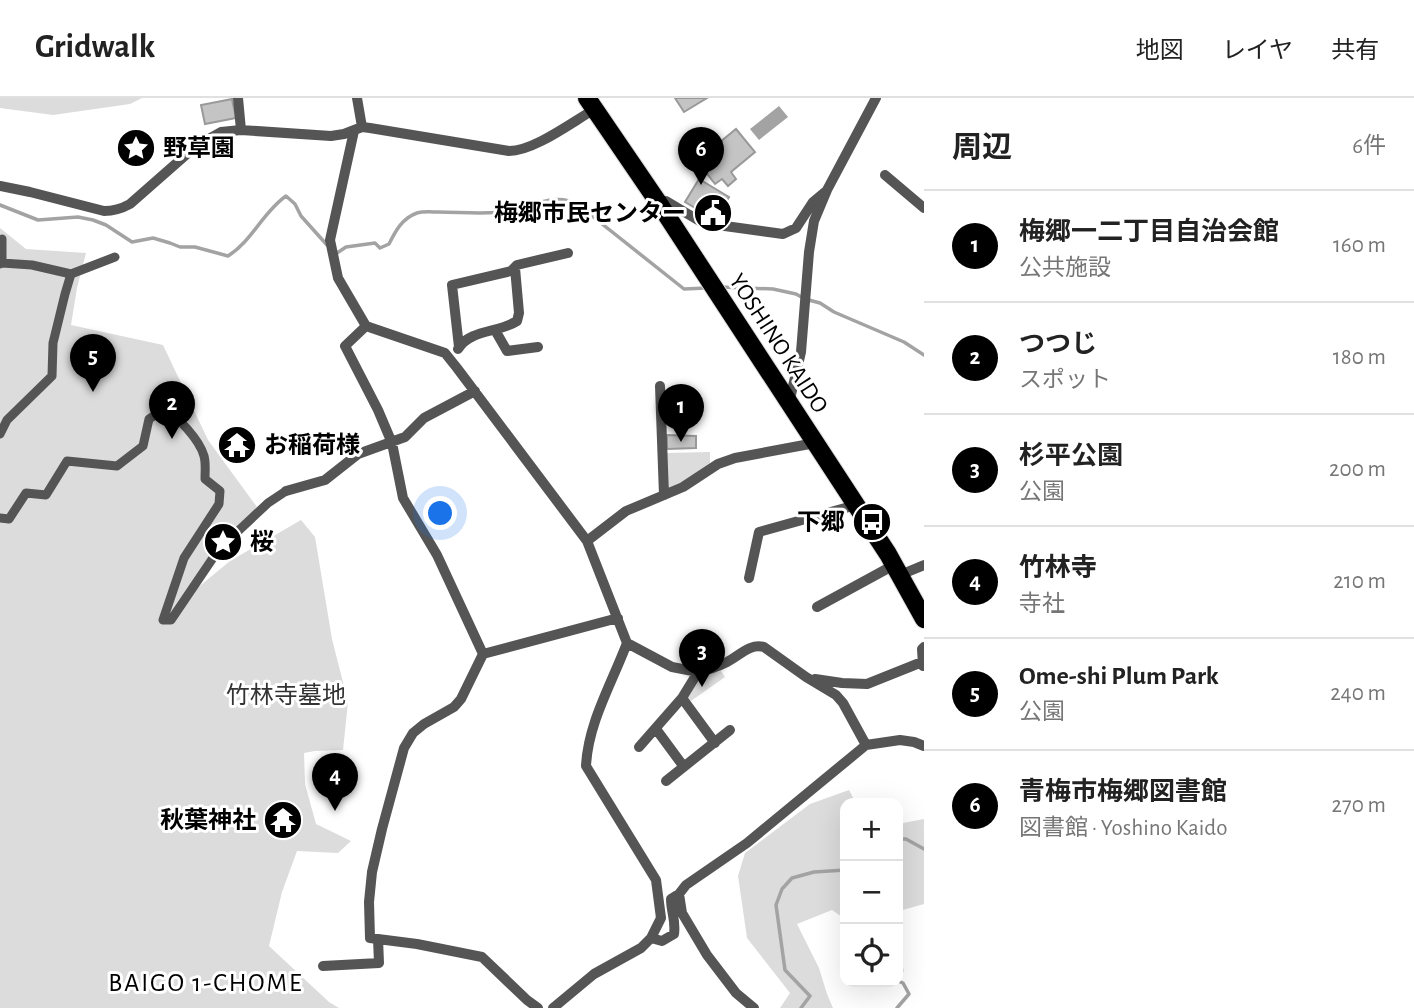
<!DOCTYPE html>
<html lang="ja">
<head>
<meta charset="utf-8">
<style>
	body { margin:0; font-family:"Alegreya Sans","Noto Sans JP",sans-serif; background:#f2f2f2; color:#222 }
	.controls { position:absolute; right:21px; bottom:21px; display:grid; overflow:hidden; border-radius:14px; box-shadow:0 7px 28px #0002 }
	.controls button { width:63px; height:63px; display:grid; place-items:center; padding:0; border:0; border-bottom:2px solid #e0e0e0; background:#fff; color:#222; font:35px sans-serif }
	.you { position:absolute; left:441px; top:416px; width:24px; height:24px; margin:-18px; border:5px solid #fff; border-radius:50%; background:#1a73e8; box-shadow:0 0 0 10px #1a73e833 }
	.badge { display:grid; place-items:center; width:46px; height:46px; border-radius:50%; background:#000; color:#fff; font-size:23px; font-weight:700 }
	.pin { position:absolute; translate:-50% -58px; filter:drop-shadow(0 2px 4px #0008) }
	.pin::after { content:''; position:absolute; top:37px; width:24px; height:21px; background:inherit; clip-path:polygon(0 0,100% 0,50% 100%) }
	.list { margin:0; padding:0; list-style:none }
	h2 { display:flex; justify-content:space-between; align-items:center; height:91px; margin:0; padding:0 28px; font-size:30px }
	h2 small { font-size:23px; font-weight:400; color:#767676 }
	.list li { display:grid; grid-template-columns:46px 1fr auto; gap:21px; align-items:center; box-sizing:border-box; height:112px; padding:0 28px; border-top:2px solid #e0e0e0 }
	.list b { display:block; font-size:26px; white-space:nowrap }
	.list p { margin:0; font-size:23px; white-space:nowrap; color:#767676 }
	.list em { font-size:23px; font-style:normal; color:#767676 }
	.icon { flex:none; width:38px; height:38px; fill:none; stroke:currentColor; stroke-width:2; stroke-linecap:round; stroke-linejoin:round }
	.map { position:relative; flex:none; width:924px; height:910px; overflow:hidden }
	header { display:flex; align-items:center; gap:42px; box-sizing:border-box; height:98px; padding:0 35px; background:#fff; border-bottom:2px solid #e0e0e0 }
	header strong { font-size:33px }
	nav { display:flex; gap:38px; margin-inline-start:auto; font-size:24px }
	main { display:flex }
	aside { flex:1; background:#fff }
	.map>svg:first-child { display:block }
	.green { fill:#dcdcdc }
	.water { fill:#a3a3a3 }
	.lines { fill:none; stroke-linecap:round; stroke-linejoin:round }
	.stream { stroke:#a3a3a3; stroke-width:3.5 }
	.building { fill:#c4c4c4; stroke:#999; stroke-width:2 }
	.primary-casing { stroke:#dbdbdb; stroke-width:20 }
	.pedestrian { stroke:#555; stroke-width:9 }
	.minor { stroke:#555; stroke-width:10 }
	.primary { stroke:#000; stroke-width:18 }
	.labels { text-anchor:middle; stroke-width:6; stroke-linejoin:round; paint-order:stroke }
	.poi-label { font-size:24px; font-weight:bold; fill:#000; stroke:#fff; text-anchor:start }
	.street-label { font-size:24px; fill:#000; stroke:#fff }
	.park-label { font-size:24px; fill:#333; stroke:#fff }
	.neighbourhood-label { font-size:26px; letter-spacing:2px; fill:#000; stroke:#fff }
</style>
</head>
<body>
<header>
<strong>Gridwalk</strong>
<nav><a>地図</a><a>レイヤ</a><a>共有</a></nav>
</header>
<main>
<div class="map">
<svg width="924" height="910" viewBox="0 0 924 910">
	<rect width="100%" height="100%" fill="#fff"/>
	<path class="green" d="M0 0H142L130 6 53 17 0 10Z
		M0 130 26 151 86 155 77 190 71 227 163 247 208 342 257 409 190 496 230 463 301 422 315 439 332 541 348 604 343 652 315 653 304 655 305 686 316 726 351 743 338 755 297 753 282 794 269 848 329 904 339 910H0Z
		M710 354V365L686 383 670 390 667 388 666 355Z
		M721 573 725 579 691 603 686 598 700 579Z
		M849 692 856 705H845V821L832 812 797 826 819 870 827 896 833 910H780L790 895 747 840 738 778 745 755 810 706Z
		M924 721V806L899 813 898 849 904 873 898 883V726Z"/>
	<path class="water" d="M779 8 788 19 759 42 750 31Z"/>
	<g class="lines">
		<path class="stream" d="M0 107 38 122 78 119 93 122 106 127 132 144 153 140 170 145 180 149H195L228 158C252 143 263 114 286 98L295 106 301 118 327 147
			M337 155 346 149 375 145 380 150 389 146C395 134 402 120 417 115 423 113 432 114 439 114 460 114 489 117 509 113 531 109 555 94 577 106L684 191 706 190
			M721 189 773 191 796 196 805 201 820 205 834 214 904 244 924 257
			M898 741H906L924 751
			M801 910 810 898 785 872 776 807 782 791 792 780 814 774 845 772
			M897 910 909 896 903 885 898 883"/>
	</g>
	<path class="building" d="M675 0H707L684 14Z
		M232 1 236 20 205 26 201 7Z
		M736 31 755 54 731 74 736 81 728 88 722 81 715 86 697 63Z
		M699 81 729 99 715 122 685 104Z
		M667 337 696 338V350L667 351Z"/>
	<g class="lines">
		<g class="primary-casing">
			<path id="primary" d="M587 0 660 107 888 456 924 521"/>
		</g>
		<path class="pedestrian" d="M0 142 2 141V165
			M0 166 2 165 32 167 71 176 115 159
			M0 336 7 322 52 278 53 245 65 196 71 176
			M0 420 9 421 26 395 46 397 67 363 117 368 143 348 149 321 163 312C177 316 200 343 204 358 206 365 205 373 205 381L220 393 219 406 184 460 163 522H171L219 451 268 405 286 393"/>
		<path class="minor" d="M238 0 241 32
			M357 0 362 29
			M354 33 330 142 338 180 366 228
			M885 77 924 110
			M0 88 30 94 104 113C114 113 121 111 130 106L196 48 221 34 241 32 331 38 344 36 362 29 370 30 509 53C534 53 572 24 595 11
			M660 107 666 103 703 125 783 136 796 130 813 104 825 94
			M495 232 507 253 538 249
			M459 249 452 187 511 173 517 167 568 155
			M458 251C470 231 499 235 517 223L519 215 515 170
			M660 288 664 397
			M789 305 801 254 809 154 814 123 827 92 876 0
			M286 393 325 382 358 356 405 339 424 320 475 293
			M587 443 626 413 683 389 718 366 735 360 815 345
			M900 477 924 467
			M749 480 759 434 856 407
			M817 509 894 467
			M618 520 483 556 437 457 403 400 392 345 378 312 345 248 366 228 445 255 457 270 587 443 627 545 672 569 698 574
			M483 556 461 601 454 609 424 626 413 635 404 650 382 731 372 774 369 804 370 840 417 846 482 859 527 902 538 910
			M923 568 922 551 924 549
			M815 581 842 585 867 586 922 564
			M682 600 715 645
			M656 631 684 669
			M639 649 682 600 698 574C708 572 717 569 727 564 739 558 750 545 764 549L806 579 836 597 843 605 866 647
			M666 683 730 632
			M651 840 662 843 674 836C676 822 671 814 671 801L679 796
			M323 868 379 865 378 841
			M553 910 594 876 641 850 651 840 661 820 656 782 586 668C588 625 612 585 627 545
			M754 910 736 895 707 857 682 815 679 796 686 787 747 745 866 647 900 642 914 644 924 648"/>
		<use href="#primary" class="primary"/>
	</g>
	<defs>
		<g id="sight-disc" transform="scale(2.0125)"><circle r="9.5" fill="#000" stroke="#fff"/><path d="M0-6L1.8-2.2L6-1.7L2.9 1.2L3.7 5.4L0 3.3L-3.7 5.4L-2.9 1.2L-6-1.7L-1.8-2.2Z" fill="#fff"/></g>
		<g id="civic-disc" transform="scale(2.0125)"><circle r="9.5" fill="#000" stroke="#fff"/><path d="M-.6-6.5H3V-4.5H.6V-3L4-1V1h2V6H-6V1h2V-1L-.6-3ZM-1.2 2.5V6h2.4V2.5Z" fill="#fff"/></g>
		<g id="temple-disc" transform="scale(2.0125)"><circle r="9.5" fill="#000" stroke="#fff"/><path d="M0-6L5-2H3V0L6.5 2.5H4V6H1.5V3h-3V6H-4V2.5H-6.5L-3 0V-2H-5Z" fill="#fff"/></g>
		<g id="bus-disc" transform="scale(2.0125)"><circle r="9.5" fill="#000" stroke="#fff"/><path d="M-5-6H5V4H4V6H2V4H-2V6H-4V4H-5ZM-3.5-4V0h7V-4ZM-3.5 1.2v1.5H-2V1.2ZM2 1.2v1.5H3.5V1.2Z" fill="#fff"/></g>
	</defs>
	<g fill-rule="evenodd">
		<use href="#sight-disc" x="136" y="50"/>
		<use href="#civic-disc" x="713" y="115"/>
		<use href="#temple-disc" x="237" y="347"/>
		<use href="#bus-disc" x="872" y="424"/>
		<use href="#sight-disc" x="223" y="444"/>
		<use href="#temple-disc" x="283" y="722"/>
	</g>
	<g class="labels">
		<g class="poi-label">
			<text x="163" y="58">野草園</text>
			<text x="686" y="123" text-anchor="end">梅郷市民センター</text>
			<text x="264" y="355">お稲荷様</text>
			<text x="845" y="432" text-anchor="end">下郷</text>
			<text x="250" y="452">桜</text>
			<text x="256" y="730" text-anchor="end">秋葉神社</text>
		</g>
		<g class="street-label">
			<text transform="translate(779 245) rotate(57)" y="8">YOSHINO KAIDO</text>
		</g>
		<g class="park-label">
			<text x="286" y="605">竹林寺墓地</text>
		</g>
		<g class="neighbourhood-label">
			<text x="206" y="893">BAIGO 1-CHOME</text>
		</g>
	</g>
</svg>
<div class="controls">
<button>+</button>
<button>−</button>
<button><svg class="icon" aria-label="locate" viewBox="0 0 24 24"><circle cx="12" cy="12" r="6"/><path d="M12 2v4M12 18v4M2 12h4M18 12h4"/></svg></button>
</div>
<div class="you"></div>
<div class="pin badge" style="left:681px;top:344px">1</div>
<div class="pin badge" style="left:172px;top:341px">2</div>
<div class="pin badge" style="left:702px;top:589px">3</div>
<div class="pin badge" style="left:335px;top:713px">4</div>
<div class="pin badge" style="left:93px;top:294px">5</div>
<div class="pin badge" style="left:701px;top:87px">6</div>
</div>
<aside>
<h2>周辺<small>6件</small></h2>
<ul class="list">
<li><span class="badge">1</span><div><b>梅郷一二丁目自治会館</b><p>公共施設</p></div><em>160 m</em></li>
<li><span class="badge">2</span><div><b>つつじ</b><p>スポット</p></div><em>180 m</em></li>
<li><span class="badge">3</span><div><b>杉平公園</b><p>公園</p></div><em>200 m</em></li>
<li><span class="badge">4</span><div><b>竹林寺</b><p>寺社</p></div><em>210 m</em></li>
<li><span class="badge">5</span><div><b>Ome-shi Plum Park</b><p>公園</p></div><em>240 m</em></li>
<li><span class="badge">6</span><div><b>青梅市梅郷図書館</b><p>図書館 · Yoshino Kaido</p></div><em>270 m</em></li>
</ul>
</aside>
</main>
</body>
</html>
